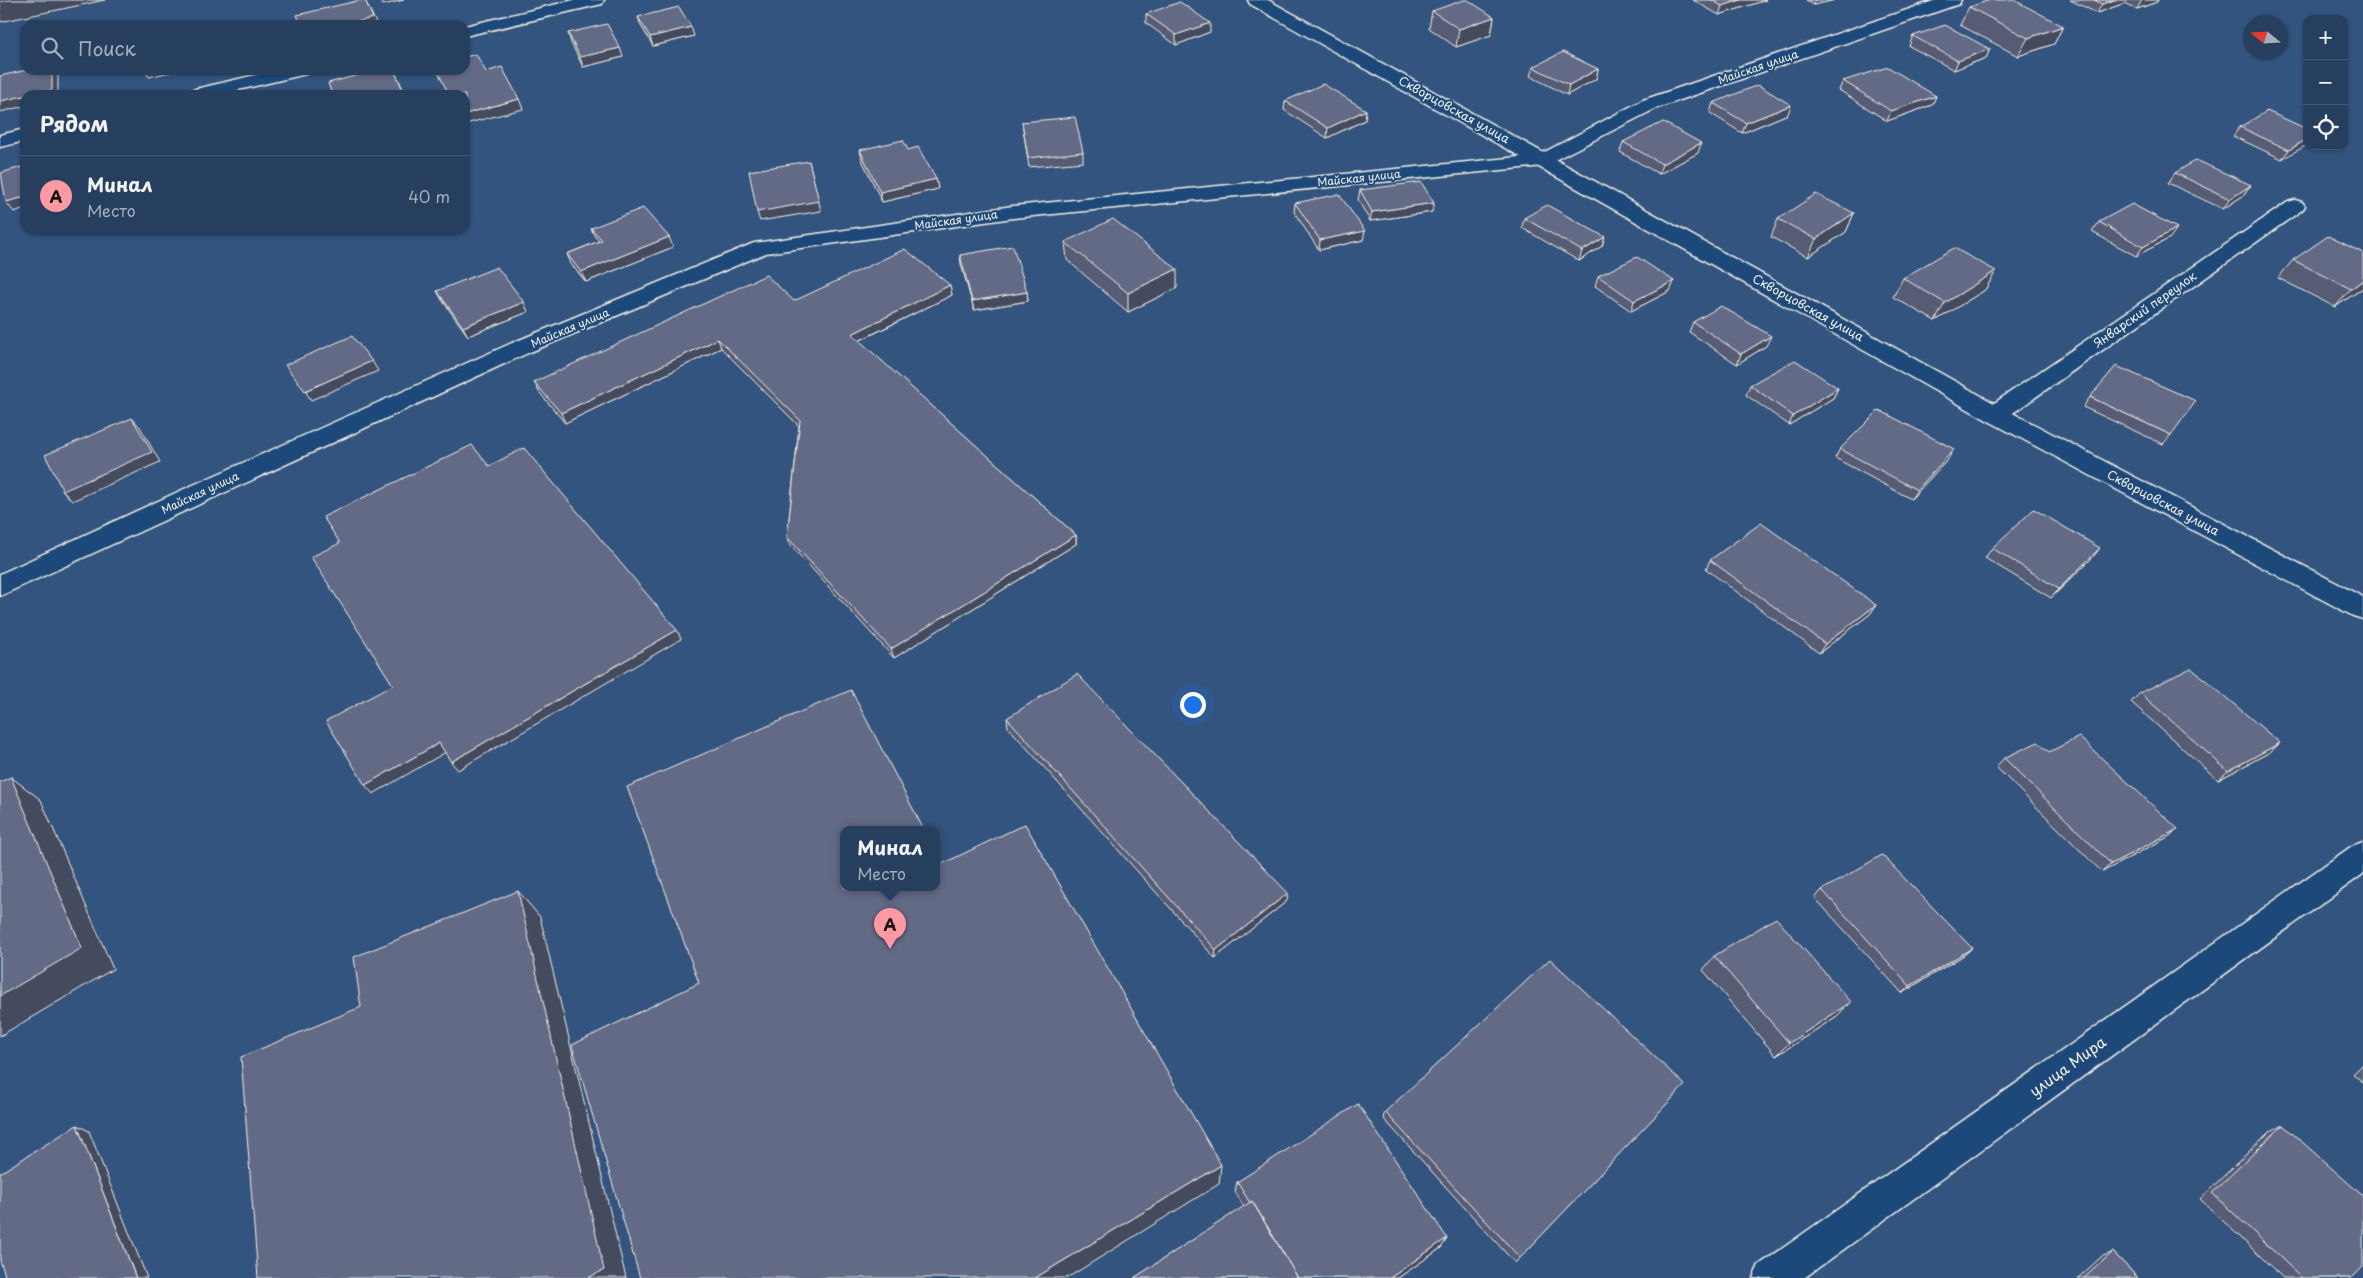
<!DOCTYPE html>
<html lang="ru">
<head>
<meta charset="utf-8">
<style>
	body { margin:0; font-family:"Playpen Sans",sans-serif; background:#2e4664; color:#f1f3f6 }
	.controls { position:absolute; right:15px; top:15px; display:grid; overflow:hidden; border-radius:10px; box-shadow:0 1px 4px #0004 }
	.controls button { width:45px; height:45px; display:grid; place-items:center; padding:0; border:0; border-bottom:1px solid #425873; background:#263f5e; color:#f1f3f6; font:25px sans-serif }
	.compass { position:absolute; left:2243px; top:15px; width:45px; height:45px; border-radius:50%; background:#263f5e; box-shadow:0 1px 4px #0004; rotate:288deg }
	.you { position:absolute; left:1192px; top:704px; width:18px; height:18px; margin:-12px; border:4px solid #fff; border-radius:50%; background:#1a73e8; box-shadow:0 0 0 8px #1a73e833 }
	.badge { display:grid; place-items:center; width:32px; height:32px; border-radius:50%; background:#ff9aa2; color:#111; font-size:16px; font-weight:700 }
	.pin { position:absolute; translate:-50% -41px; filter:drop-shadow(0 1px 2px #0008) }
	.pin::after { content:''; position:absolute; top:26px; width:18px; height:15px; background:inherit; clip-path:polygon(0 0,100% 0,50% 100%) }
	.popup { position:absolute; left:840px; top:826px; width:100px; height:65px; box-sizing:border-box; display:grid; place-content:center; border-radius:10px; background:#263f5e; filter:drop-shadow(0 1px 4px #0005); font-size:16px; white-space:nowrap; color:#a4afbc }
	.popup b { font-size:19px; color:#f1f3f6 }
	.popup::after { content:''; position:absolute; left:50%; top:100%; margin-left:-10px; border:10px solid transparent; border-top-color:#263f5e }
	.list { margin:0; padding:0; list-style:none }
	h2 { display:flex; justify-content:space-between; align-items:center; height:65px; margin:0; padding:0 20px; font-size:21px }
	h2 small { font-size:16px; font-weight:400; color:#a4afbc }
	.list li { display:grid; grid-template-columns:32px 1fr auto; gap:15px; align-items:center; box-sizing:border-box; height:80px; padding:0 20px; border-top:1px solid #425873 }
	.list b { display:block; font-size:19px; white-space:nowrap }
	.list p { margin:0; font-size:16px; white-space:nowrap; color:#a4afbc }
	.list em { font-size:16px; font-style:normal; color:#a4afbc }
	.icon { flex:none; width:28px; height:28px; fill:none; stroke:currentColor; stroke-width:2; stroke-linecap:round; stroke-linejoin:round }
	.map { position:relative; flex:none; width:2363px; height:1278px; overflow:hidden }
	.search { position:absolute; background:#263f5e; box-shadow:0 1px 4px #0004; left:20px; top:20px; width:450px; height:55px; display:flex; align-items:center; gap:12px; box-sizing:border-box; padding:0 18px; border-radius:15px; color:#a4afbc; font-size:19px }
	.panel { position:absolute; background:#263f5e; box-shadow:0 1px 4px #0004; left:20px; top:90px; width:450px; height:145px; border-radius:15px }
	.map>svg:first-child { display:block }
	.lines { fill:none; stroke-linecap:round; stroke-linejoin:round }
	.street-casing { stroke:#f4f1e8; stroke-width:3 }
	.secondary-casing { stroke:#f4f1e8; stroke-width:3 }
	.street { fill:#1f4a7a; fill-rule:evenodd }
	.secondary { fill:#1f4a7a; fill-rule:evenodd }
	.wall { fill:#555c73; stroke:#f4f1e8 }
	.shaded-wall { fill:#454b5e; stroke:#f4f1e8 }
	.building { fill:#636b86; stroke:#f4f1e8 }
	.labels { text-anchor:middle; stroke-width:4; stroke-linejoin:round; paint-order:stroke }
	.far-street-label { font-size:11px; fill:#f4f1e8; stroke:#1f4a7a }
	.street-label { font-size:12px; fill:#f4f1e8; stroke:#1f4a7a }
	.near-street-label { font-size:15px; fill:#f4f1e8; stroke:#1f4a7a }
</style>
</head>
<body>
<div class="map">
<svg width="2363" height="1278" viewBox="0 0 2363 1278">
	<rect width="100%" height="100%" fill="#33547e"/>
	<filter id="ink" filterUnits="userSpaceOnUse"><feTurbulence type="fractalNoise" baseFrequency=".02" numOctaves="2"/><feDisplacementMap in="SourceGraphic" scale="10" xChannelSelector="R" yChannelSelector="G"/><feConvolveMatrix kernelMatrix="1 2 1 2 8 2 1 2 1" color-interpolation-filters="sRGB"/></filter>
	<g filter="url(#ink)">
		<g class="lines">
			<g class="street-casing">
				<path id="street" d="M574 0H604L602 4 465 36V26Z
					M1936 0H1961L1959 4 1657 108 1543 166 1013 218 766 253 528 353 0 596V574L182 490 512 343 754 243 1013 206 1539 155 1643 100Z
					M277 70H309L306 74 217 95H185L187 91Z
					M25 129V141L0 147V135Z
					M2295 200 2302 202 2305 206 2302 210 2003 420 1995 422 1987 420 1983 414 1987 408 2288 202Z"/>
			</g>
			<g class="secondary-casing">
				<path id="secondary" d="M1248 0H1268L2003 408 2363 597V619L2353 616 1987 420 1250 4Z
					M2363 842V874L1804 1278H1753L1759 1265 2352 846Z"/>
			</g>
			<use href="#street" class="street"/>
			<use href="#secondary" class="secondary"/>
		</g>
		<path class="wall" d="M1693 0H1766L1719 15Z
			M1806 0H1835L1813 5Z
			M2070 0H2158L2157 2 2137 9 2125 3 2097 13Z
			M1969 7 2063 26 2054 44 2018 56 1960 25Z
			M1432 11 1494 17 1491 35 1456 47 1429 28Z
			M1146 14 1210 32 1176 45 1146 23Z
			M638 17 694 36 653 46 641 26Z
			M568 33 623 57 583 67 571 43Z
			M1913 36 1990 49 1986 58 1954 70 1909 46Z
			M1533 67 1598 69 1596 79 1567 95 1530 76Z
			M1843 81 1936 96 1932 105 1887 121 1839 90Z
			M1285 101 1366 110 1365 120 1327 138 1284 110Z
			M1713 103 1788 114 1742 133 1710 113Z
			M1022 122 1083 152V162L1029 167Z
			M2240 127 2307 129 2282 159 2233 136Z
			M1623 142 1698 153 1659 174 1620 152Z
			M860 150H908L936 179 938 189 882 202 862 160Z
			M2175 173 2251 185 2244 195 2223 209 2168 183Z
			M1360 190 1432 212 1370 221 1358 200Z
			M1295 203 1363 240 1319 250 1294 212Z
			M1854 213 1846 232 1808 257 1771 237 1778 219Z
			M1524 218 1602 246 1579 261 1522 228Z
			M2099 222 2170 238 2136 256 2092 232Z
			M591 228 673 247 586 282 571 264 567 254 599 241 595 237Z
			M1065 242 1177 288 1128 312 1067 260Z
			M960 255 1027 292 1028 301 974 310 961 264Z
			M2293 260 2363 288 2335 307 2278 278Z
			M1996 271 1985 290 1935 321 1893 297 1903 278Z
			M1598 276 1674 281 1670 291 1631 311 1595 286Z
			M950 285 952 295 859 341 1076 535V544L894 658 791 546 787 537 799 426 721 348 565 423 539 392 534 382 794 301Z
			M437 291 528 312 468 336 442 300Z
			M1693 322 1766 346 1737 364 1689 332Z
			M1750 385 1838 388 1833 398 1789 425 1746 395Z
			M2090 397 2171 435 2163 444 2083 407Z
			M1840 449 1948 459 1911 499 1835 458Z
			M1992 548 2093 557 2051 598 1985 558Z
			M1710 560 1876 605 1870 614 1819 653 1706 569Z
			M2140 693 2280 743 2270 752 2218 780 2131 702Z
			M1007 718 1287 901 1215 958 1008 727Z
			M2049 752 2178 829 2168 837 2102 872 1996 767 2004 758Z
			M1822 890 1972 948 1964 955 1902 993 1815 898Z
			M1714 956 1851 1002 1837 1016 1776 1056 1703 970Z
			M2363 1064V1082L2353 1074Z
			M1679 1091 1515 1263 1383 1118 1385 1112Z
			M2283 1125 2352 1278H2283L2200 1199 2270 1131Z
			M1237 1182 1441 1248 1398 1278H1134L1244 1207 1235 1192Z
			M2113 1252 2138 1278H2078L2101 1257Z"/>
		<path class="shaded-wall" d="M9 0H105L0 22V2Z
			M365 0 377 25H344Z
			M380 0H404L383 5Z
			M1741 0H1766L1719 15 1722 6Z
			M1815 0H1835L1813 5Z
			M2114 0H2127L2125 3 2097 13 2102 4Z
			M2142 0H2158L2157 2 2137 9Z
			M1494 17 1491 35 1456 47 1459 29Z
			M1210 23V32L1176 45V35Z
			M2063 26 2054 44 2018 56 2028 38Z
			M691 27 694 36 653 46 650 37Z
			M620 48 623 57 583 67 580 57Z
			M1990 49 1986 58 1954 70 1958 61Z
			M1598 69 1596 79 1567 95 1569 85Z
			M52 70H55L58 74V95H27Z
			M144 70H179L149 77Z
			M394 70 406 95H383Z
			M25 95V106L0 112V101Z
			M1936 96 1932 105 1887 121 1891 111Z
			M519 99 523 109 465 124V114Z
			M1791 105 1788 114 1742 133 1746 123Z
			M1366 110 1365 120 1327 138 1328 128Z
			M2307 139V145L2282 159 2289 150Z
			M1701 143 1698 153 1659 174 1662 164Z
			M809 161 821 211 760 221 757 212Z
			M936 179 938 189 882 202 880 192Z
			M2251 185 2244 195 2223 209 2230 199Z
			M25 197V208L14 212 6 202Z
			M1434 203 1432 212 1370 221 1372 212Z
			M1854 213 1846 232 1808 257 1816 239Z
			M2177 228 2170 238 2136 256 2143 247Z
			M1365 231 1363 240 1319 250 1320 240Z
			M669 237 673 247 586 282 581 272Z
			M1605 237 1602 246 1579 261 1582 251Z
			M1177 269V288L1128 312V293Z
			M1996 271 1985 290 1935 321 1945 303Z
			M2363 280V288L2335 307 2351 289Z
			M1674 281 1670 291 1631 311 1634 301Z
			M950 285 952 295 854 343 852 334Z
			M1027 292 1028 301 974 310 972 301Z
			M524 302 528 312 468 336 463 327Z
			M1771 336 1766 346 1737 364 1741 354Z
			M718 339 721 348 565 423 561 413Z
			M372 361 378 371 311 400 305 391Z
			M1838 388 1833 398 1789 425 1793 416Z
			M132 418 140 427 160 462 72 501 63 491Z
			M1954 449 1948 459 1911 499 1917 490Z
			M1076 535V544L894 658 891 649Z
			M2100 548 2093 557 2051 598 2059 589Z
			M1876 605 1870 614 1819 653 1825 644Z
			M677 630 681 639 458 770 451 762Z
			M439 743 446 752 373 794 365 785Z
			M2280 743 2270 752 2218 780 2228 771Z
			M11 777 41 800 113 969 0 1036V996Z
			M2178 829 2168 837 2102 872 2111 864Z
			M518 891 540 917 626 1278H588Z
			M1288 893 1287 901 1215 958 1216 950Z
			M1972 948 1964 955 1902 993 1910 986Z
			M1851 1002 1837 1016 1776 1056 1789 1043Z
			M77 1125 89 1131 147 1278H136Z
			M1221 1165 1219 1184 1067 1278H1035Z
			M1447 1238 1441 1248 1398 1278H1390Z"/>
		<path class="building" d="M361 0H365L373 18 344 25H301L297 15Z
			M1464 0H1468L1494 17 1459 29 1432 11Z
			M1711 0H1741L1722 6Z
			M1990 0H2014L2063 26 2028 38 1969 7Z
			M2094 0H2114L2102 4Z
			M1180 2 1210 23 1176 35 1146 14Z
			M679 7 691 27 650 37 638 17Z
			M125 22V25H106Z
			M607 24 620 48 580 57 568 33Z
			M1945 25 1990 49 1958 61 1913 36Z
			M1563 52 1598 69 1569 85 1533 67Z
			M476 54 486 72 502 67 519 99 465 114V95H449L437 70H465V57Z
			M1888 67 1936 96 1891 111 1843 81Z
			M27 70H52V90L0 101V76Z
			M378 70H394L403 90 383 95H332L328 83Z
			M1323 84 1366 110 1328 128 1285 101Z
			M1758 85 1791 105 1746 123 1713 103Z
			M2267 111 2307 129V139L2289 150 2240 127Z
			M1075 117 1083 152 1028 158 1022 122Z
			M1663 122 1701 143 1662 164 1623 142Z
			M903 140 908 150 918 147 936 179 880 192 860 150Z
			M2196 160 2251 185 2230 199 2175 173Z
			M809 161 819 201 757 212 749 171Z
			M25 166V197L6 202 1 173Z
			M1421 182 1434 203 1372 212 1360 190Z
			M1339 194 1365 231 1320 240 1295 203Z
			M1816 194 1854 213 1816 239 1778 219Z
			M2132 204 2177 228 2143 247 2099 222Z
			M1547 205 1605 237 1582 251 1524 218Z
			M643 208 669 237 581 272 567 254 602 240 591 228Z
			M1113 219 1177 269 1128 293 1065 242Z
			M2328 236 2363 253V280L2351 289 2293 260Z
			M1013 246 1027 292 972 301 960 255Z
			M1954 248 1996 271 1945 303 1903 278Z
			M905 249 950 285 852 334 1076 535 891 649 787 537 800 420 718 339 561 413 534 382 766 275 794 301Z
			M1637 257 1674 281 1634 301 1598 276Z
			M497 267 524 302 463 327 437 291Z
			M1721 306 1771 336 1741 354 1693 322Z
			M352 336 372 361 305 391 285 365Z
			M1795 360 1838 388 1793 416 1750 385Z
			M2116 366 2196 401 2171 435 2090 397Z
			M1879 410 1954 449 1917 490 1840 449Z
			M132 418 152 452 63 491 45 455Z
			M472 445 489 466 524 448 677 630 451 762 439 743 365 785 326 721 393 685 311 557 340 543 323 517Z
			M2034 509 2100 548 2059 589 1992 548Z
			M1761 523 1876 605 1825 644 1710 560Z
			M2191 668 2280 743 2228 771 2140 693Z
			M1077 674 1288 893 1216 950 1007 718Z
			M851 690 924 830H844V888H936V854L942 864 1025 824 1221 1165 1035 1278H640L572 1045 699 983 627 787Z
			M2079 737 2178 829 2111 864 2004 758 2038 742 2049 752Z
			M11 777 82 948 0 996V782Z
			M1882 855 1972 948 1910 986 1822 890Z
			M518 891 604 1270 588 1278H258L241 1057 361 1007 354 957Z
			M1776 918 1851 1002 1789 1043 1714 956Z
			M1550 959 1685 1085 1520 1258 1385 1112Z
			M1358 1104 1447 1238 1390 1278H1298L1252 1201 1250 1203 1237 1182Z
			M77 1125 136 1278H6L0 1261V1173Z
			M2283 1125 2363 1196V1267L2352 1278H2302L2212 1193Z
			M1252 1201 1298 1278H1134Z
			M2113 1252 2138 1278H2084Z"/>
	</g>
	<g class="labels">
		<g class="far-street-label">
			<text transform="translate(1758 67) rotate(-19)" y="4">Майская улица</text>
			<text transform="translate(1359 178) rotate(-6)" y="4">Майская улица</text>
			<text transform="translate(956 220) rotate(-8)" y="4">Майская улица</text>
			<text transform="translate(570 328) rotate(-23)" y="4">Майская улица</text>
			<text transform="translate(200 493) rotate(-25)" y="4">Майская улица</text>
		</g>
		<g class="street-label">
			<text transform="translate(1454 110) rotate(29)" y="4">Скворцовская улица</text>
			<text transform="translate(1808 308) rotate(29)" y="4">Скворцовская улица</text>
			<text transform="translate(2145 310) rotate(-35)" y="4">Январский переулок</text>
			<text transform="translate(2163 503) rotate(28)" y="4">Скворцовская улица</text>
		</g>
		<g class="near-street-label">
			<text transform="translate(2068 1067) rotate(-36)" y="5">улица Мира</text>
		</g>
	</g>
</svg>
<div class="controls">
<button>+</button>
<button>−</button>
<button><svg class="icon" aria-label="locate" viewBox="0 0 24 24"><circle cx="12" cy="12" r="6"/><path d="M12 2v4M12 18v4M2 12h4M18 12h4"/></svg></button>
</div>
<svg class="compass" viewBox="-18 -18 36 36"><path d="M0-13l5 13h-10z" fill="#e53935"/><path d="M0 13l5-13h-10z" fill="#a4afbc"/></svg>
<div class="you"></div>
<div class="pin badge" style="left:890px;top:949px">A</div>
<div class="popup"><b>Минал</b>Место</div>
<div class="search"><svg class="icon" aria-label="search" viewBox="0 0 24 24"><circle cx="10" cy="10" r="6"/><path d="M15 15l6 6"/></svg>Поиск</div>
<section class="panel">
<h2>Рядом<small></small></h2>
<ul class="list">
<li><span class="badge">A</span><div><b>Минал</b><p>Место</p></div><em>40 m</em></li>
</ul>
</section>
</div>
</body>
</html>
